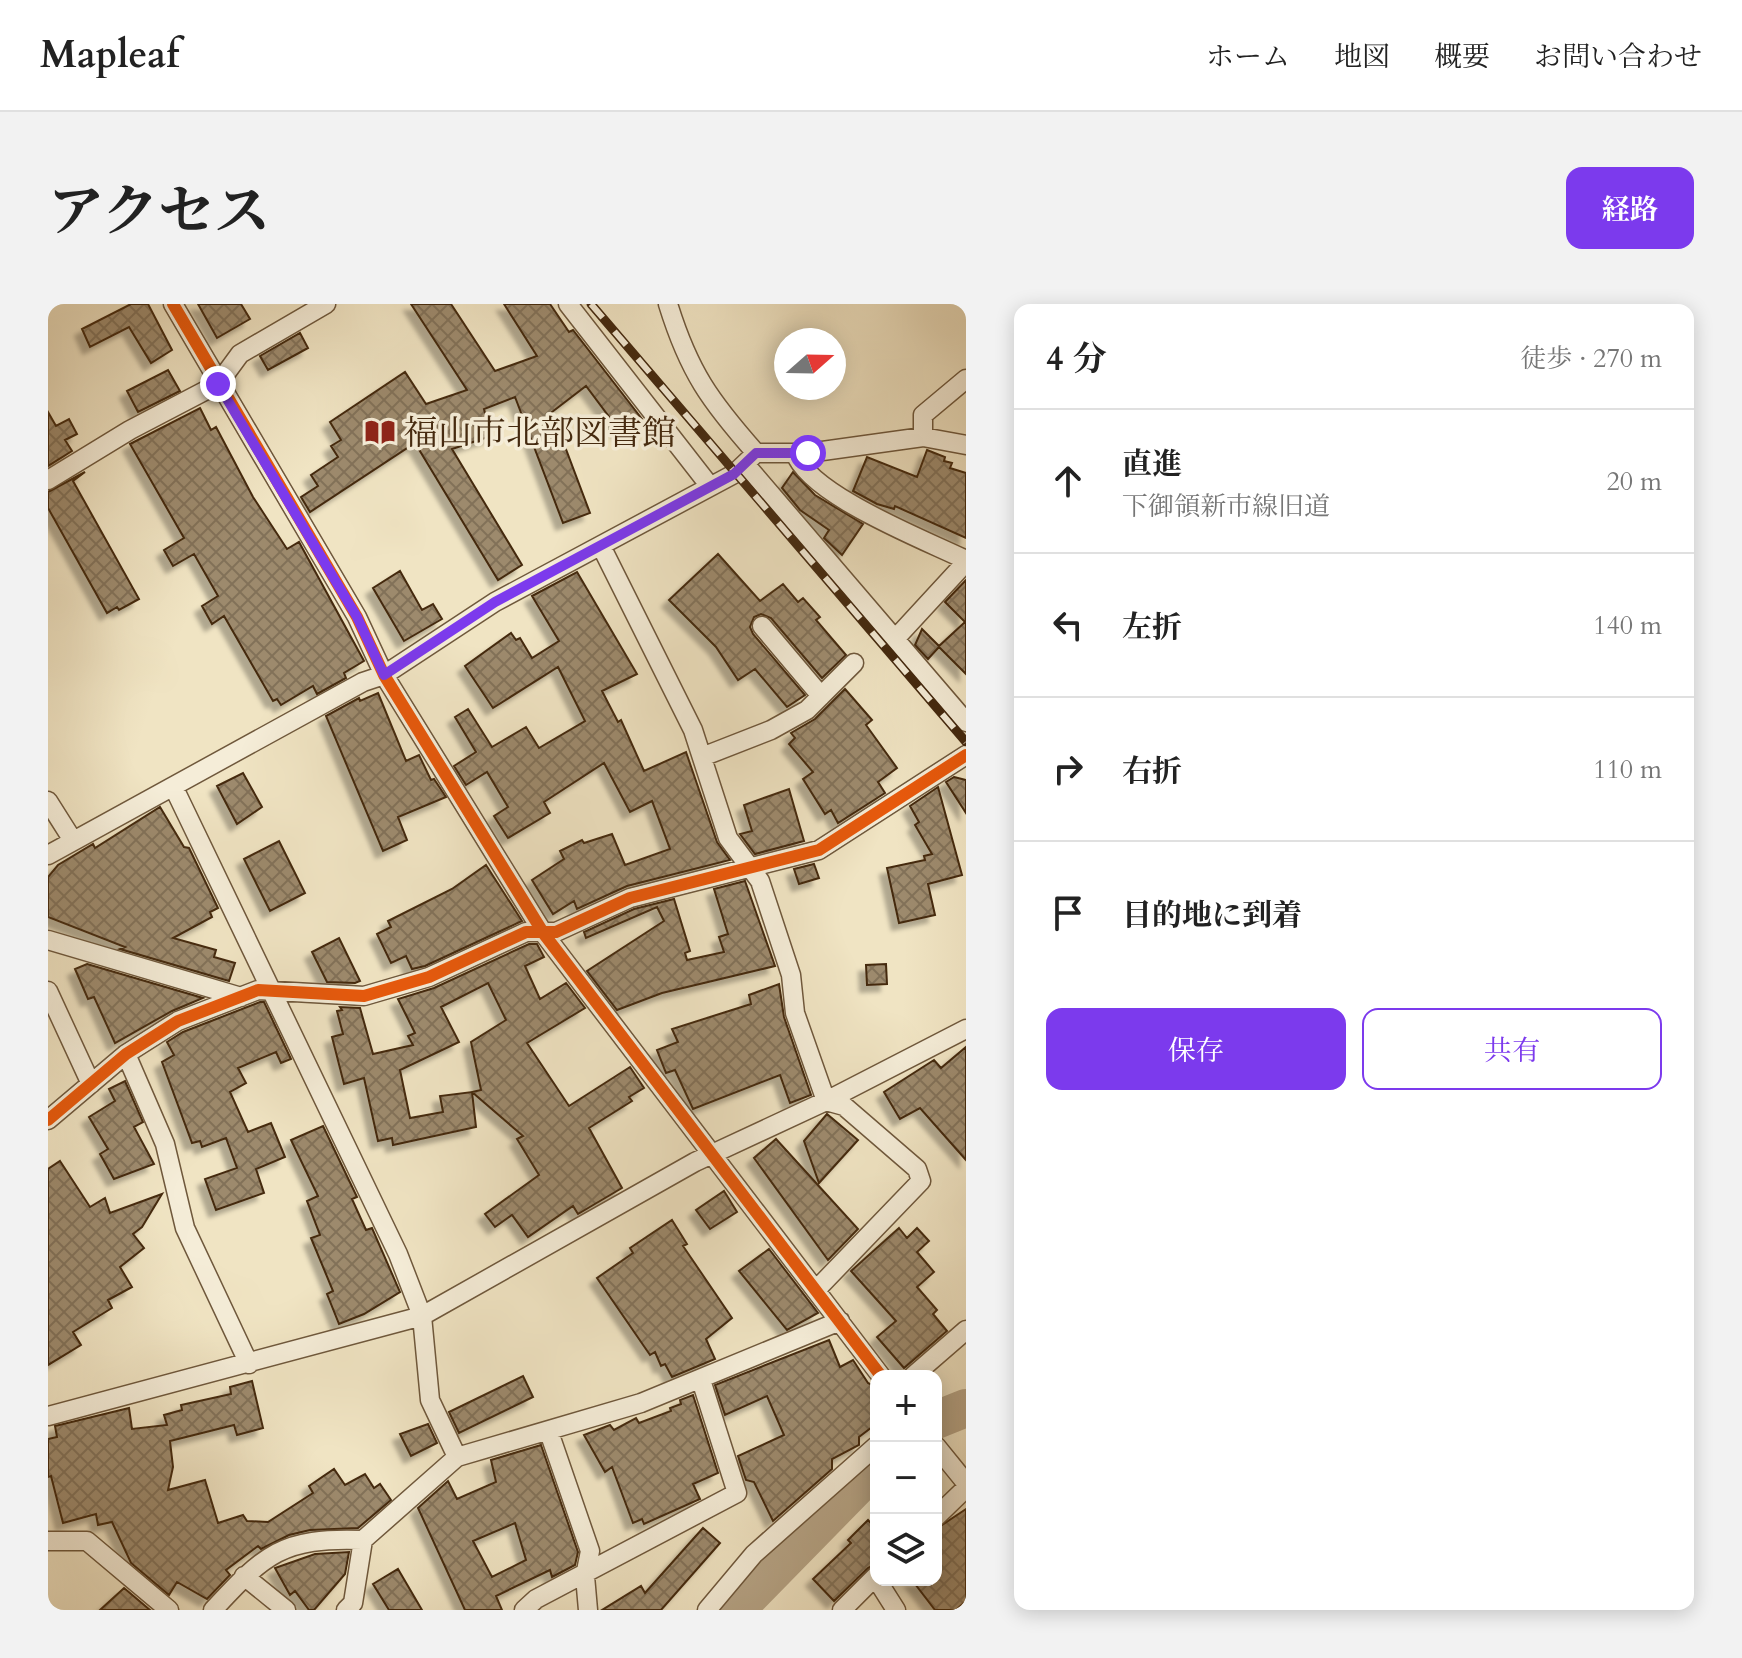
<!DOCTYPE html>
<html lang="ja">
<head>
<meta charset="utf-8">
<style>
	body { margin:0; font-family:Cardo,"Noto Serif JP",serif; background:#f2f2f2; color:#222 }
	.controls { position:absolute; right:24px; bottom:24px; display:grid; overflow:hidden; border-radius:16px; box-shadow:0 4px 20px #0003 }
	.controls button { width:72px; height:72px; display:grid; place-items:center; padding:0; border:0; border-bottom:2px solid #e0e0e0; background:#fff; color:#222; font:40px sans-serif }
	.compass { position:absolute; left:726px; top:24px; width:72px; height:72px; border-radius:50%; background:#fff; box-shadow:0 4px 20px #0003; rotate:70deg }
	.stop { position:absolute; width:24px; height:24px; margin:-18px; border:6px solid #7c3aed; border-radius:50%; background:#fff }
	.stop.end { background:#7c3aed; border-color:#fff; box-shadow:0 2px 8px #0008 }
	.list { margin:0; padding:0; list-style:none }
	h2 { display:flex; justify-content:space-between; align-items:center; height:104px; margin:0; padding:0 32px; font-size:34px }
	h2 small { font-size:26px; font-weight:400; color:#767676 }
	.list li { display:grid; grid-template-columns:52px 1fr auto; gap:24px; align-items:center; box-sizing:border-box; height:144px; padding:0 32px; border-top:2px solid #e0e0e0 }
	.list b { display:block; font-size:30px; white-space:nowrap }
	.list p { margin:0; font-size:26px; white-space:nowrap; color:#767676 }
	.list em { font-size:26px; font-style:normal; color:#767676 }
	.actions { display:flex; gap:16px; padding:24px 32px }
	.actions a { flex:1; padding:18px 0; border:2px solid #7c3aed; border-radius:16px; text-align:center; font-size:28px; color:#7c3aed }
	.actions .main { background:#7c3aed; color:#fff }
	.icon { flex:none; width:44px; height:44px; fill:none; stroke:currentColor; stroke-width:2; stroke-linecap:round; stroke-linejoin:round }
	.map { position:relative; flex:none; width:918px; height:1306px; overflow:hidden; border-radius:16px }
	header { display:flex; align-items:center; gap:48px; box-sizing:border-box; height:112px; padding:0 40px; background:#fff; border-bottom:2px solid #e0e0e0 }
	header strong { font-size:38px }
	nav { display:flex; gap:44px; margin-inline-start:auto; font-size:28px }
	.intro { display:flex; align-items:center; justify-content:space-between; box-sizing:border-box; height:192px; padding:0 48px }
	h1 { margin:0; font-size:56px }
	.button { padding:20px 36px; border-radius:16px; background:#7c3aed; color:#fff; font-size:28px; font-weight:700 }
	main { display:flex; gap:48px; padding:0 48px }
	aside { flex:1; background:#fff; border-radius:16px; box-shadow:0 4px 20px #0003 }
	.map>svg:first-child { display:block }
	.lines { fill:none; stroke-linecap:round; stroke-linejoin:round }
	.river { stroke:#b6a486; stroke-width:38 }
	.building { fill:url(#building-cross-hatch); stroke:#44290f; stroke-width:2; fill-rule:evenodd; filter:url(#shadow) }
	.street-casing { stroke:#6f583c; stroke-width:21 }
	.street { stroke:#f5edd8; stroke-width:18 }
	.rail-casing { stroke:#44290f; stroke-width:9 }
	.rail { stroke:#f5edd8; stroke-width:6; stroke-dasharray:18; stroke-linecap:butt }
	.cycleway-casing { stroke:#f5edd8; stroke-width:17 }
	.cycleway { stroke:#e8590c; stroke-width:12 }
	.route { stroke:#7c3aed; stroke-width:10 }
	.labels { text-anchor:middle; stroke-width:7; stroke-linejoin:round; paint-order:stroke }
	.poi-label { font-size:34px; fill:#44290f; stroke:#f5edd8; text-anchor:start }
</style>
</head>
<body>
<header>
<strong>Mapleaf</strong>
<nav><a>ホーム</a><a>地図</a><a>概要</a><a>お問い合わせ</a></nav>
</header>
<div class="intro"><h1>アクセス</h1><a class="button">経路</a></div>
<main>
<div class="map">
<svg width="918" height="1306" viewBox="0 0 918 1306">
	<defs>
		<pattern id="building-cross-hatch" width="8" height="8" patternUnits="userSpaceOnUse" patternTransform="scale(2)"><rect width="8" height="8" fill="#9d8a6d"/><path d="M0 0l8 8M0 8l8-8" fill="none" stroke="#827158"/></pattern>
		<filter id="shadow"><feDropShadow dx="-7" dy="7" stdDeviation="2" flood-color="#0004"/></filter>
	</defs>
	<rect width="100%" height="100%" fill="#f0e4c3"/>
	<filter id="stains"><feTurbulence type="fractalNoise" baseFrequency=".0025" numOctaves="4"/><feColorMatrix values="0 0 0 0 .2 0 0 0 0 .09 0 0 0 0 .02 0 0 0 .5 -.17"/></filter>
	<radialGradient id="worn" r=".72"><stop offset=".6" stop-color="#630" stop-opacity="0"/><stop offset="1" stop-color="#630" stop-opacity=".3"/></radialGradient>
	<g class="lines">
		<path class="river" d="M888 1116 918 1104
			M688 1306 828 1163"/>
	</g>
	<path class="building" d="M83 0H100L124 46 103 59 81 23 42 43 34 25Z
		M150 0H193L202 15 169 34Z
		M363 0H403L447 67 489 52 456 0H502L521 28 525 26 594 115 574 130 538 82 504 108 542 209 515 219 467 93 436 105 443 132 404 145 474 261 450 276 367 139 262 208 253 193 270 182 263 171 290 153 283 142 293 136 282 118 357 68 378 100 419 86Z
		M252 29 260 44 220 66 212 52Z
		M120 66 132 87 90 108 79 87Z
		M152 104 163 126 168 123 205 193 239 245 251 238 316 357 296 369 298 374 269 390 265 382 233 401 229 395 225 397 176 312 164 320 154 302 170 292 146 250 125 262 116 246 136 234 82 140Z
		M0 108 8 122 21 115 29 130 17 136 24 147 0 162Z
		M879 146 897 153 896 157 904 159 902 164 918 169V234L847 202 846 205 829 200 805 187 819 153 869 173Z
		M37 168 25 177 91 295 71 306 69 303 59 309 0 204V188Z
		M745 168 767 191 815 220 794 251 776 234 781 226 752 206 734 184Z
		M670 250 712 297 735 280 750 298 755 294 772 313 768 316 798 351 774 374 723 314 713 310 706 313 702 323 705 330 757 391 739 403 707 365 690 376 668 343 621 296Z
		M352 267 374 306 385 300 394 315 356 337 325 284Z
		M529 268 589 370 554 387 570 418 573 416 596 467 638 448 669 538 682 556 579 582 529 605 526 597 505 610 484 576 516 555 512 547 534 536 536 539 564 530 577 561 622 545 604 497 582 508 556 459 496 498 502 509 460 534 446 512 460 503 439 468 418 481 406 462 428 448 407 413 420 405 444 443 478 423 491 444 537 417 510 363 445 404 417 362 463 329 468 336 472 334 484 354 511 337 484 292Z
		M918 276V370L891 343 880 355 867 341 874 325 891 342 917 318 897 298Z
		M797 385 824 416 818 421 849 464 830 478 837 489 790 519 783 506 777 510 755 475 765 468 741 440 747 434 743 429 767 415Z
		M330 389 358 457 371 451 383 476 386 475 398 493 350 513 359 536 335 547 278 412 311 394 312 397Z
		M195 469 214 503 189 520 169 482Z
		M906 473 918 476V509L898 478Z
		M890 483 914 571 880 580 887 611 851 619 839 564 877 556 876 552 884 550 867 521 871 518 862 502Z
		M741 485 756 537 707 550 692 530 704 527 696 501Z
		M112 503 136 543 141 544 170 604 162 608 164 613 125 634 168 646 166 653 187 659 181 677 72 645 77 643 0 613V573L10 561 45 540 47 544Z
		M231 537 257 589 222 607 196 555Z
		M766 560 771 574 751 580 746 565Z
		M438 561 474 617 377 662 364 665 358 652 343 659 329 630 343 623 340 617 404 585Z
		M697 577 727 662 614 689 569 706 539 667 616 617 609 603 538 634 536 628 586 605 626 595 642 647 637 649 639 656 676 648 671 633 680 630 666 585Z
		M291 634 312 677 307 679 279 678 264 648Z
		M481 640H489L496 653 477 662 492 695 518 679 537 704 479 739 521 802 582 763 596 784 581 793 584 797 541 824 574 884 530 910 525 902 480 933 464 911 447 923 437 910 491 871 469 835 475 832 424 788 433 786 423 738 458 716 440 679 393 703 411 738 352 766 362 814 395 808 392 792 424 788 428 823 345 841 344 834 330 837 316 774 296 780 284 733 295 730 289 707 294 706 292 703 312 704 325 750 365 741 360 732 367 729 350 695 386 684Z
		M39 660 155 694 124 707 67 739 46 693 40 695 27 665Z
		M838 660 839 680 819 681 818 661Z
		M731 680 736 713 763 791 742 799 732 771 645 805 627 766 618 769 609 746 630 738 624 725 703 700 701 691Z
		M212 698H216L243 755 233 759 228 748 190 764 198 779 182 788 200 828 223 819 237 853 208 865 216 889 168 906 157 875 189 864 178 834 154 843 152 837 144 839 114 758 126 751 119 738 135 728Z
		M918 743V856L872 804 852 815 836 788 886 756 893 764Z
		M77 777 95 818 86 823 106 860 66 875 52 850 60 845 41 813 67 797 61 785Z
		M779 810 810 836 771 879 756 837Z
		M275 822 309 893 304 895 318 926 324 924 352 988 316 1010 291 1020 279 990 285 987 263 934 272 931 259 897 270 892 243 836Z
		M728 835 810 925 780 956 706 854Z
		M12 857 42 903 57 894 62 909 114 890 94 923 85 930 96 944 72 963 84 983 60 996 64 1004 25 1028 33 1041 0 1061V865Z
		M676 887 689 908 662 925 648 906Z
		M624 916 639 940 635 942 684 1014 658 1035 667 1055 624 1073 617 1060 613 1062 607 1048 602 1051 549 974 585 949 582 944Z
		M851 924 859 934 869 924 881 937 869 948 886 968 869 983 889 1006 885 1010 899 1027 856 1064 829 1033 848 1017 803 967Z
		M721 945 770 1009 739 1026 691 967Z
		M781 1036 792 1063 805 1056 820 1079 828 1083V1120L811 1133V1141L784 1155V1165L725 1217 706 1178 698 1176 690 1152 736 1131 719 1092 677 1111 667 1081Z
		M475 1072 485 1093 411 1129 401 1108Z
		M204 1077 215 1124 189 1131 186 1121 122 1137 125 1163 120 1186 157 1176 170 1219 195 1211 199 1217 220 1218 265 1189 261 1182 286 1165 297 1181 317 1170 326 1184 332 1180 343 1196 310 1224 262 1226 241 1231 213 1245 210 1242 178 1266 182 1271 159 1295 129 1278 121 1291 83 1259 64 1218 50 1221 48 1210 15 1219 3 1172 0 1173V1135L9 1133 7 1122 81 1104 84 1125 119 1121 116 1111 134 1106 133 1101 183 1090 182 1083Z
		M645 1091 670 1169 645 1180 652 1195 596 1220 594 1215 585 1219 564 1163 557 1168 536 1131 562 1121 566 1126 588 1114 591 1119 623 1107 622 1104 633 1100 632 1096Z
		M380 1120 389 1139 363 1152 352 1130Z
		M493 1141 530 1248 527 1261 504 1273 502 1266 448 1292 454 1306H417L370 1204 400 1177 409 1195 448 1178 443 1156ZM467 1219 478 1256 444 1273 425 1237Z
		M918 1205V1297L908 1306H887L864 1276H888V1225Z
		M820 1216 828 1225V1260L820 1264 786 1297 765 1275 803 1239 800 1236Z
		M655 1224 672 1239 613 1306H554L593 1282 597 1289Z
		M301 1248 297 1270 266 1306H261L247 1287 242 1291 227 1264 267 1250Z
		M350 1265 374 1306H341L325 1280Z
		M76 1284 102 1306H52Z"/>
	<g class="lines">
		<g class="street-casing">
			<path id="street" d="M125 0 309 313 336 371 496 630 833 1072
				M520 0 661 181
				M620 0C641 68 662 97 708 149H760L875 133 918 141
				M875 133V111L918 75
				M747 149C761 191 877 236 918 256
				M697 160 918 418
				M0 176 82 126 170 80 192 50 278 0
				M553 242 645 426 680 534 712 577 743 671 747 709 778 797 796 802 869 865 873 877 768 986
				M714 322 773 392
				M848 334 918 258
				M654 453 723 426 759 406 806 359
				M126 484 350 950 374 1012 382 1096 409 1153
				M0 497 24 535
				M0 551 315 378 336 371 447 298 686 170 708 149
				M0 636 193 693
				M0 687 43 780
				M78 750 117 840 137 924 201 1060
				M0 816 78 750 130 717 210 686 316 692 381 673 478 628H508L582 594 771 546 918 451
				M865 1072 918 1026
				M0 1112 374 1012 647 858 778 797 918 725
				M501 1128 542 1247 537 1272 540 1306
				M888 1142 918 1179
				M888 1213 918 1184
				M0 1237H39L121 1306
				M196 1272 238 1306
				M829 1276 848 1306
				M165 1306C217 1250 234 1233 315 1236L409 1153 593 1099 792 1017
				M298 1306 305 1299 315 1236
				M476 1306 488 1295 689 1189 653 1076
				M659 1306 706 1250 828 1142
				M794 1306 828 1272"/>
		</g>
		<use href="#street" class="street"/>
		<g class="rail-casing">
			<path id="rail" d="M543 0 918 438"/>
		</g>
		<use href="#rail" class="rail"/>
		<g class="cycleway-casing">
			<path id="cycleway" d="M125 0 309 313 336 371 496 630 833 1072
				M0 816 78 750 130 717 210 686 316 692 381 673 478 628H508L582 594 771 546 918 451"/>
		</g>
		<use href="#cycleway" class="cycleway"/>
	</g>
	<g class="lines">
		<path class="route" d="M170 80 309 313 336 371 447 298 686 170 708 149H760"/>
	</g>
	<defs>
		<g id="library-bare" transform="scale(2.4)"><path d="M-6-4Q-3-5.5-.7-3.5V5Q-3 3-6 4ZM6-4Q3-5.5 .7-3.5V5Q3 3 6 4Z" fill="#8f2418" stroke="#f5edd8" stroke-width="2.5" paint-order="stroke"/></g>
	</defs>
	<g fill-rule="evenodd">
		<use href="#library-bare" x="332" y="128"/>
	</g>
	<g class="labels">
		<g class="poi-label">
			<text x="356" y="140">福山市北部図書館</text>
		</g>
	</g>
	<rect width="100%" height="100%" filter="url(#stains)"/>
	<rect width="100%" height="100%" fill="url(#worn)"/>
</svg>
<div class="controls">
<button>+</button>
<button>−</button>
<button><svg class="icon" aria-label="layers" viewBox="0 0 24 24"><path d="M12 4l9 5-9 5-9-5zM3 14l9 5 9-5"/></svg></button>
</div>
<svg class="compass" viewBox="-18 -18 36 36"><path d="M0-13l5 13h-10z" fill="#e53935"/><path d="M0 13l5-13h-10z" fill="#767676"/></svg>
<div class="stop" style="left:760px;top:149px"></div>
<div class="stop end" style="left:170px;top:80px"></div>
</div>
<aside>
<h2>4 分<small>徒歩 · 270 m</small></h2>
<ul class="list">
<li><svg class="icon" aria-label="ahead" viewBox="0 0 24 24"><path d="M12 20V5M6 11l6-6 6 6"/></svg><div><b>直進</b><p>下御領新市線旧道</p></div><em>20 m</em></li>
<li><svg class="icon" aria-label="left" viewBox="0 0 24 24"><path d="M17 20v-9H6M10 6l-5 5 5 5"/></svg><div><b>左折</b></div><em>140 m</em></li>
<li><svg class="icon" aria-label="right" viewBox="0 0 24 24"><path d="M7 20v-9h11M14 6l5 5-5 5"/></svg><div><b>右折</b></div><em>110 m</em></li>
<li><svg class="icon" aria-label="arrive" viewBox="0 0 24 24"><path d="M6 21V4h12l-3 4 3 4H6"/></svg><div><b>目的地に到着</b></div></li>
</ul>
<div class="actions"><a class="main">保存</a><a>共有</a></div>
</aside>
</main>
</body>
</html>
